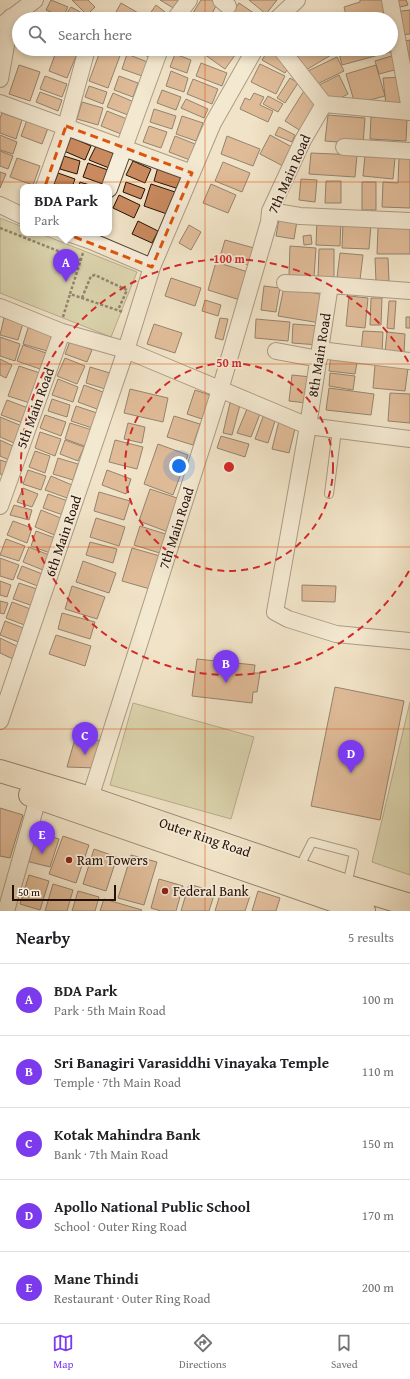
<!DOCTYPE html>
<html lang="en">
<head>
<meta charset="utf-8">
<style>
	body { margin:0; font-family:"Gentium Book Plus",serif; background:#f6f6f6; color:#202124 }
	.scale { position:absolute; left:12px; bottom:10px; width:104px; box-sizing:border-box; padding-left:4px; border:2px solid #251005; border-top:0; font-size:11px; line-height:14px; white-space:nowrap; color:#251005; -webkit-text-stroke:3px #f6eddb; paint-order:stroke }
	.you { position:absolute; left:179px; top:466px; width:14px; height:14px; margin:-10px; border:3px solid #fff; border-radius:50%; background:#1a73e8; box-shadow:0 0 0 6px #1a73e833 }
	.badge { display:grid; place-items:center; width:26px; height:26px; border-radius:50%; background:#7c3aed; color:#fff; font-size:13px; font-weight:700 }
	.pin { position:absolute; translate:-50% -33px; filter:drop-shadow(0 1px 2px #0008) }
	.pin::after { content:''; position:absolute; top:21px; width:14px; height:12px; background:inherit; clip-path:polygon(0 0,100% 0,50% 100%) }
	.popup { position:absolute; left:20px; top:184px; width:92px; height:52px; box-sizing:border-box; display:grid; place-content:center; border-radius:8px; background:#fff; filter:drop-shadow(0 1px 3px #0005); font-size:13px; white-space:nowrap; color:#757577 }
	.popup b { font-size:15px; color:#202124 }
	.popup::after { content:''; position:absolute; left:50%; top:100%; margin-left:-8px; border:8px solid transparent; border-top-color:#fff }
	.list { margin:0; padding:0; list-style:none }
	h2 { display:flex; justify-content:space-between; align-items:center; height:52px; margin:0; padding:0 16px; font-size:17px }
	h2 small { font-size:13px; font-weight:400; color:#757577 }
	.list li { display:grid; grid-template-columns:26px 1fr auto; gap:12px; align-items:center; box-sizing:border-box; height:72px; padding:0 16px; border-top:1px solid #e0e0e0 }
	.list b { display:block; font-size:15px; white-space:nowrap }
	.list p { margin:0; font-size:13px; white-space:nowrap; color:#757577 }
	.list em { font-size:13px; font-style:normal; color:#757577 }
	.icon { flex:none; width:22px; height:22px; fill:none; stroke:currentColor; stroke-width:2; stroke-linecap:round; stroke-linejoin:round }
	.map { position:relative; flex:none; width:410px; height:911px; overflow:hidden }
	.search { position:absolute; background:#fff; box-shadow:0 2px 6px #0003; left:12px; right:12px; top:12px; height:44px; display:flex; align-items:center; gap:10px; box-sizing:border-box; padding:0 14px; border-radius:22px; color:#757577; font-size:15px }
	.sheet { height:412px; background:#fff }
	nav { display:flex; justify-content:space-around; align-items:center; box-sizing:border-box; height:56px; border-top:1px solid #e0e0e0; background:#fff; font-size:11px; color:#757577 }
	nav a { display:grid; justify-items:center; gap:2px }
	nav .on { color:#7c3aed }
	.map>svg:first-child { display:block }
	.green { fill:#c2c190; stroke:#74684a }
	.building { fill:#c98a5f; stroke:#251005 }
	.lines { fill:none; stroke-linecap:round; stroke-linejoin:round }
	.lane-casing { stroke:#584536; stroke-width:10 }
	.street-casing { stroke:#584536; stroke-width:18 }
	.highway-casing { stroke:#251005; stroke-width:24 }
	.path { stroke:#251005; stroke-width:2.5; stroke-dasharray:3 2; stroke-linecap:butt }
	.lane { stroke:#f6eddb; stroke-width:8 }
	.street { stroke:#f6eddb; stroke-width:16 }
	.highway { stroke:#f1e3c7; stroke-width:22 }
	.marked { fill:none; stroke:#de550c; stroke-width:3; stroke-dasharray:8 5; stroke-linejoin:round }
	.grid { fill:none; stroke:#de550c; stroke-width:1; stroke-opacity:0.55 }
	.ring { fill:none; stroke:#d62828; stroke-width:2; stroke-dasharray:7 5 }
	.poi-dot { fill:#8f2418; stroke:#f6eddb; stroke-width:1.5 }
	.labels { text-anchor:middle; stroke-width:3.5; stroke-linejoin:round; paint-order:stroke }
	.street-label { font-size:14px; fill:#251005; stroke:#f6eddb }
	.poi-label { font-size:14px; fill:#251005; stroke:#f6eddb; text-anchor:start }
	.centre { fill:#d62828; stroke:#f6eddb; stroke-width:2 }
	.ring-label { font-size:12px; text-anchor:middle; font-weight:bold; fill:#d62828; stroke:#f6eddb; stroke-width:3.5; stroke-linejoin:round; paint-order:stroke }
</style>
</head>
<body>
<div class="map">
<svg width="410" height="911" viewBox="0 0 410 911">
	<rect width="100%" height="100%" fill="#f1e3c7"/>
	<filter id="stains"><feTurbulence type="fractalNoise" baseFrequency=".005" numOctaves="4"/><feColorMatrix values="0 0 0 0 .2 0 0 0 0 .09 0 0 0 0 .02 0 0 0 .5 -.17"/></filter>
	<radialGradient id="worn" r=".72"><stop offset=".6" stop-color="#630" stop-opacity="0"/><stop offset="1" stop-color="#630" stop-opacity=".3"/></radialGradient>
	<path class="green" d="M0 218 23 227V233H39L137 272 111 337 0 293Z
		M410 702V875L372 862Z
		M133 703 254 737 231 819 110 785Z"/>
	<path class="building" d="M51 0 68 7 63 17 46 10Z
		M72 0H88L95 7 87 15Z
		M160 0H180L175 9Z
		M201 0H212L217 4 209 19H196L191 16Z
		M249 0H277L266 14Z
		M360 0H384L389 19H345H347L344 7 360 2Z
		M394 0H406L408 5 396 8Z
		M121 3 140 14 136 19H127L116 12Z
		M239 3 261 18 260 19H228Z
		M156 5 165 12 160 19H146Z
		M71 7 91 18 90 19H70L65 16Z
		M410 10V34L398 35 394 12Z
		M410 40V73L405 41Z
		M57 49H79L67 78 49 71Z
		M101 49H110L121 53 108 88 89 81Z
		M133 49H152L149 57Z
		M203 49H235L238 51 225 69 201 52Z
		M269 49H271L287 70 285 73 262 60Z
		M305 49H334L336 52 306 70 296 54Z
		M338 49H391L397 50 342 65Z
		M127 54 150 63 145 77 122 69Z
		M175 54 191 60 187 73 170 67Z
		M398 54 402 68 379 74 375 61Z
		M337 57 344 71 315 85 308 71Z
		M201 63 227 73 222 86 196 76Z
		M260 64 285 76 276 94 251 82Z
		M19 65 40 72 30 101 9 94Z
		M376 65 385 96 355 104 346 74Z
		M171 71 188 78 184 92 166 86Z
		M339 75 348 94 329 104 319 85Z
		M45 76 67 84 62 97 40 89Z
		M119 76 138 83 133 97 114 90Z
		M404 77 406 104 386 105 383 78Z
		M290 78 298 83 285 103 277 98Z
		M193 79 218 89 212 104 187 94Z
		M89 86 107 92 103 104 85 97Z
		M162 90 181 97 176 110 157 103Z
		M304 91 320 102 301 131 285 121Z
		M40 92 62 100 58 111 36 102Z
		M113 93 134 102 128 115 107 107Z
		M254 93 264 97 260 105 273 111 268 122 240 109 245 98 250 100Z
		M268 96 283 104 278 112 263 104Z
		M186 99 208 109 204 118 181 108Z
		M82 102 103 108 98 125 77 119Z
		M154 109 176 116 172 129 150 122Z
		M107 111 127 119 121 134 101 126Z
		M2 113 22 120 16 139 0 133V118Z
		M328 115 365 118 363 144 325 141Z
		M182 116 203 123 196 141 176 134Z
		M371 117 407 119 406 141 370 139Z
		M27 120 48 128 42 144 21 136Z
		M149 126 167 132 161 148 143 142Z
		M279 127 295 135 292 142 275 135Z
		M0 135 17 142 13 154 0 150Z
		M270 135 292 147 283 166 260 154Z
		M175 136 195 144 190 160 169 152Z
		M227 136 260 149 253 166 221 154Z
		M71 137 91 146 85 160 64 151Z
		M96 146 115 154 109 168 89 160Z
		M0 151 13 156 8 169 0 166Z
		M311 153 357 155 355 177 309 174Z
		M365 155 395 158 393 179 363 176Z
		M64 156 80 161 77 174 60 169Z
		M399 157 410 158V208L382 207 383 182 398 183Z
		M17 158 40 166 33 185 10 177Z
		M133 161 151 169 145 183 126 175Z
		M223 162 250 173 242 192 215 181Z
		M88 163 108 170 103 184 83 177Z
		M158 167 183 176 179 189 154 181Z
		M0 172 6 174 0 188Z
		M58 173 75 179 72 187H62L54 184Z
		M301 179 317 180 315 202 299 200Z
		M326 181H341V203H325Z
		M80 182 96 187H78Z
		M126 182 145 189 141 199 123 192Z
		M362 182H376V210H362Z
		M151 184 175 192 167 214 144 206Z
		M211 184 236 195 228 213 203 203Z
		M119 195 140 205 134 218 113 208Z
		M279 219 297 221 294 239 276 236Z
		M317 219 341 220 340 246 316 245Z
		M138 221 158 231 152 243 132 234Z
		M343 223 371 224 369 249 342 248Z
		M189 225 201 232 191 250 179 243Z
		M378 227 410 228V254H377Z
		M311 235 312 244 304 245 303 236Z
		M225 240 254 248 249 265 220 257Z
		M290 246 316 248 314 277 289 275Z
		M319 249H334V278L318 277Z
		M340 253 363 255 360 280 337 277Z
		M375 258H388L389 281 376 282Z
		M216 262 248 272 240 300 208 290Z
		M171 278 201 288 195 306 165 296Z
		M264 286 280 288 276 312 261 310Z
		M284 287 325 295 320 323 278 316Z
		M349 296 368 298 365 328 346 326Z
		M371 298H382L381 325H370Z
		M205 300 221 305 218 316 202 311Z
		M389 301H396L394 329 387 328Z
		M406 317H410V328H406Z
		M4 318 23 323 18 340 0 335Z
		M220 318 228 319 223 340 215 338Z
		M256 319 290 322 288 341 255 338Z
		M154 324 182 333 175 353 147 344Z
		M293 324 321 326 319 345 292 343Z
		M29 325 53 332 47 351 23 344Z
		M363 331 383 332 382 353 361 351Z
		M387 332 405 334 404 353 385 352Z
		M0 337 20 344 15 361 0 356Z
		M70 341 92 350 87 362 65 354Z
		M23 345 46 353 40 369 17 361Z
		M331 354 358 357 355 374 329 371Z
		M65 358 85 366 77 384 57 376Z
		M0 359 12 365 6 378 0 375Z
		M375 365 408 368 405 391 373 388Z
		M19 366 40 373 30 403 8 396Z
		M90 367 110 373 105 389 86 383Z
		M330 373 355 376 353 390 329 386Z
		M292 375 311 377 307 403 289 401Z
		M58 379 78 387 73 402 52 395Z
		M84 385 103 392 97 409 78 402Z
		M329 388 374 394 371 415 326 410Z
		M130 389 168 398 163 422 124 413Z
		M195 390 210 395 202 419 187 414Z
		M390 393 410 394V423L388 421Z
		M52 399 70 405 67 417 48 411Z
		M7 400 28 408 23 423 1 415Z
		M230 403 240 405 232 435 223 433Z
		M76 406 97 413 92 428 71 421Z
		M247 409 260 414 251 437 237 433Z
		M264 414 276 418 268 443 255 439Z
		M45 415 66 422 61 436 40 428Z
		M174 416 200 424 193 445 167 437Z
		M0 417 22 426 14 443 0 437Z
		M279 421 296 425 289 453 272 449Z
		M70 423 92 430 87 447 65 439Z
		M128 423 145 427 142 443 124 439Z
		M40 432 61 439 55 456 35 448Z
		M221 436 249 444 245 457 217 448Z
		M0 440 15 447 9 460 0 456Z
		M65 440 84 447 78 461 60 454Z
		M115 440 143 447 137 469 109 462Z
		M158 444 188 455 173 495 144 484Z
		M35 451 50 456 45 473 29 467Z
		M58 458 78 464 73 480 53 474Z
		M0 460 10 463 6 476 0 474Z
		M28 470 46 476 41 490 23 484Z
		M107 470 131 479 126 494 102 485Z
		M51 476 72 485 67 498 45 490Z
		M23 488 38 494 32 507 17 502Z
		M150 489 180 499 168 532 139 521Z
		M99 492 130 501 124 520 94 511Z
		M48 494 68 501 63 515 43 508Z
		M14 505 32 510 29 520 10 515Z
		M41 510 63 519 57 536 35 527Z
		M96 518 125 527 119 546 90 537Z
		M13 521 32 528 27 543 7 535Z
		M140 526 172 536 166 555 134 545Z
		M36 531 55 538 50 553 31 546Z
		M6 539 25 546 19 561 0 555Z
		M90 542 117 549 113 563 86 555Z
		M29 547 49 555 43 570 23 562Z
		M132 548 160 556 150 589 122 581Z
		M0 558 19 565 13 580 0 576Z
		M83 561 116 573 109 593 76 582Z
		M22 566 45 575 40 587 17 578Z
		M0 581 11 585 7 597 0 595Z
		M19 583 40 590 33 606 13 599Z
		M302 585 336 586 335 602 302 601Z
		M72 586 105 597 97 619 65 609Z
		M0 601 8 603 4 614 0 613Z
		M12 602 33 610 27 626 6 618Z
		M62 613 95 622 90 639 58 629Z
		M5 621 26 629 21 643 0 635Z
		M56 635 91 646 85 666 49 654Z
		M0 638 19 647 13 659 0 653Z
		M197 659 255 665 254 673H260L257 692H253L252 703 192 696Z
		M335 687 404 701 380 820 311 806Z
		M77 732 105 743 96 768 67 767Z
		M0 808 23 815 10 858 0 856Z
		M35 832 59 839 50 867 26 861Z
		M63 836 89 845 76 883 49 874Z
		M94 849 117 857 106 891 83 884Z
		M131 855 157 862 144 905 118 898Z
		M29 875 49 881 40 910 20 904Z
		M159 879 183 886 176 911H161L151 908Z
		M53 884 73 890 67 911H45Z
		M189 884 215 892 209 911H181Z
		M222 888 250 896 245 911H215Z
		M78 891 99 897 95 911H72Z
		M258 891 280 898 276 911H252Z
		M104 899 142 910 141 911H100Z"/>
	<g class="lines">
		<g class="lane-casing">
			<path id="lane" d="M329 494 337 430
				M299 868 312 842 354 853 347 885"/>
		</g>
		<g class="street-casing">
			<path id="street" d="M221 0 228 6
				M390 0 410 109
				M175 19 189 0
				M277 19 297 0
				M3 24 35 0
				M281 49 324 104 410 112
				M0 79 11 17
				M0 103 192 173
				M344 147 410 151
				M44 187 66 126 87 49
				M109 189 160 49
				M0 205 23 216
				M270 211 300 216 410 221
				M68 233 91 241 152 267
				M285 283 330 285 410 291
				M330 285 308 426 275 612 288 619 336 634 410 641
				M0 307 62 332 126 350 308 426 410 439
				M320 350 410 361
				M276 351 319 359
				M0 506 62 332
				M0 721 126 350 152 267 213 123 255 49
				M90 798 220 390 269 222 270 211 303 140 324 104
				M6 911 38 798"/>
		</g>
		<g class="highway-casing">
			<path id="highway" d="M0 771 90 798 347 886 410 905
				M30 795 364 911"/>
		</g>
		<path class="path" d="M0 228 81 260
			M83 253 70 294 123 312
			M82 298 91 276 95 275 127 290 118 310
			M63 317 70 294"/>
		<use href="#lane" class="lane"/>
		<use href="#street" class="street"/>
		<use href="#highway" class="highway"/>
	</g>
	<path d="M0 0H410V911H0ZM66 126 192 173 152 267 33 221Z" fill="#f1e3c7" fill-opacity=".55" fill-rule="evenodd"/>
	<path class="marked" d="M66 126 192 173 152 267 33 221Z"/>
	<path class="grid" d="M205 0V19M205 49V911M0 182H410M0 364H410M0 547H410M0 729H410"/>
	<g class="ring">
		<circle cx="229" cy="467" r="104"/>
		<path d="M409 571A208 208 0 1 1 409 363"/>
	</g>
	<g class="poi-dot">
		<circle cx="69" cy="860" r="4"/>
		<circle cx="165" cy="891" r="4"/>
	</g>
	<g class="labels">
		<g class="street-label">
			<text transform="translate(289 174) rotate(-66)" y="5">7th Main Road</text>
			<text transform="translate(319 355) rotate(-81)" y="5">8th Main Road</text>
			<text transform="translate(35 408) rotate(-70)" y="5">5th Main Road</text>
			<text transform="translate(176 528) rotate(-72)" y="5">7th Main Road</text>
			<text transform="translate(63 536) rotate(-71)" y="5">6th Main Road</text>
			<text transform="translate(205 837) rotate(19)" y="5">Outer Ring Road</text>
		</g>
		<g class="poi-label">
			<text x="77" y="865">Ram Towers</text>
			<text x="173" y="896">Federal Bank</text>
		</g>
	</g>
	<circle cx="229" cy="467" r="6" class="centre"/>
	<g class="ring-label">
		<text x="229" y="263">100 m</text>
		<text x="229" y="367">50 m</text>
	</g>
	<rect width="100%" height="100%" filter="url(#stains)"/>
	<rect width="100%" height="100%" fill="url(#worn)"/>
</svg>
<div class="scale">50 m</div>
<div class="you"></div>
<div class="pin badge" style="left:66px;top:282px">A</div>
<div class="popup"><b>BDA Park</b>Park</div>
<div class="pin badge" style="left:226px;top:683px">B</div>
<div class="pin badge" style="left:85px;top:755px">C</div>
<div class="pin badge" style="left:351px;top:773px">D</div>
<div class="pin badge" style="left:42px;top:854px">E</div>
<div class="search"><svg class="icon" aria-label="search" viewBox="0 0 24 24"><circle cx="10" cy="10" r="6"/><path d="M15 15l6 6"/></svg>Search here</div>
</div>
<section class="sheet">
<h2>Nearby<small>5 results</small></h2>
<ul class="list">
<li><span class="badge">A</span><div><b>BDA Park</b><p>Park · 5th Main Road</p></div><em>100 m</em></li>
<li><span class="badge">B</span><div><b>Sri Banagiri Varasiddhi Vinayaka Temple</b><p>Temple · 7th Main Road</p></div><em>110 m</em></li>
<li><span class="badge">C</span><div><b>Kotak Mahindra Bank</b><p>Bank · 7th Main Road</p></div><em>150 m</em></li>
<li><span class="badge">D</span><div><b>Apollo National Public School</b><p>School · Outer Ring Road</p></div><em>170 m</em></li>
<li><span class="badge">E</span><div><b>Mane Thindi</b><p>Restaurant · Outer Ring Road</p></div><em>200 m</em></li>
</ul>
</section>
<nav>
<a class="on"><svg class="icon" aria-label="map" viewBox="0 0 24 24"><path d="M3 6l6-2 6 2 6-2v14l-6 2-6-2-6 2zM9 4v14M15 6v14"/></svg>Map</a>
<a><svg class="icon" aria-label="directions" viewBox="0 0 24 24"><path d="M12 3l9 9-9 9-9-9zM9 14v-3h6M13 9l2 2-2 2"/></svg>Directions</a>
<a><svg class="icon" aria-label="saved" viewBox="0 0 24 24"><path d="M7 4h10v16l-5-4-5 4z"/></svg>Saved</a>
</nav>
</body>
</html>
